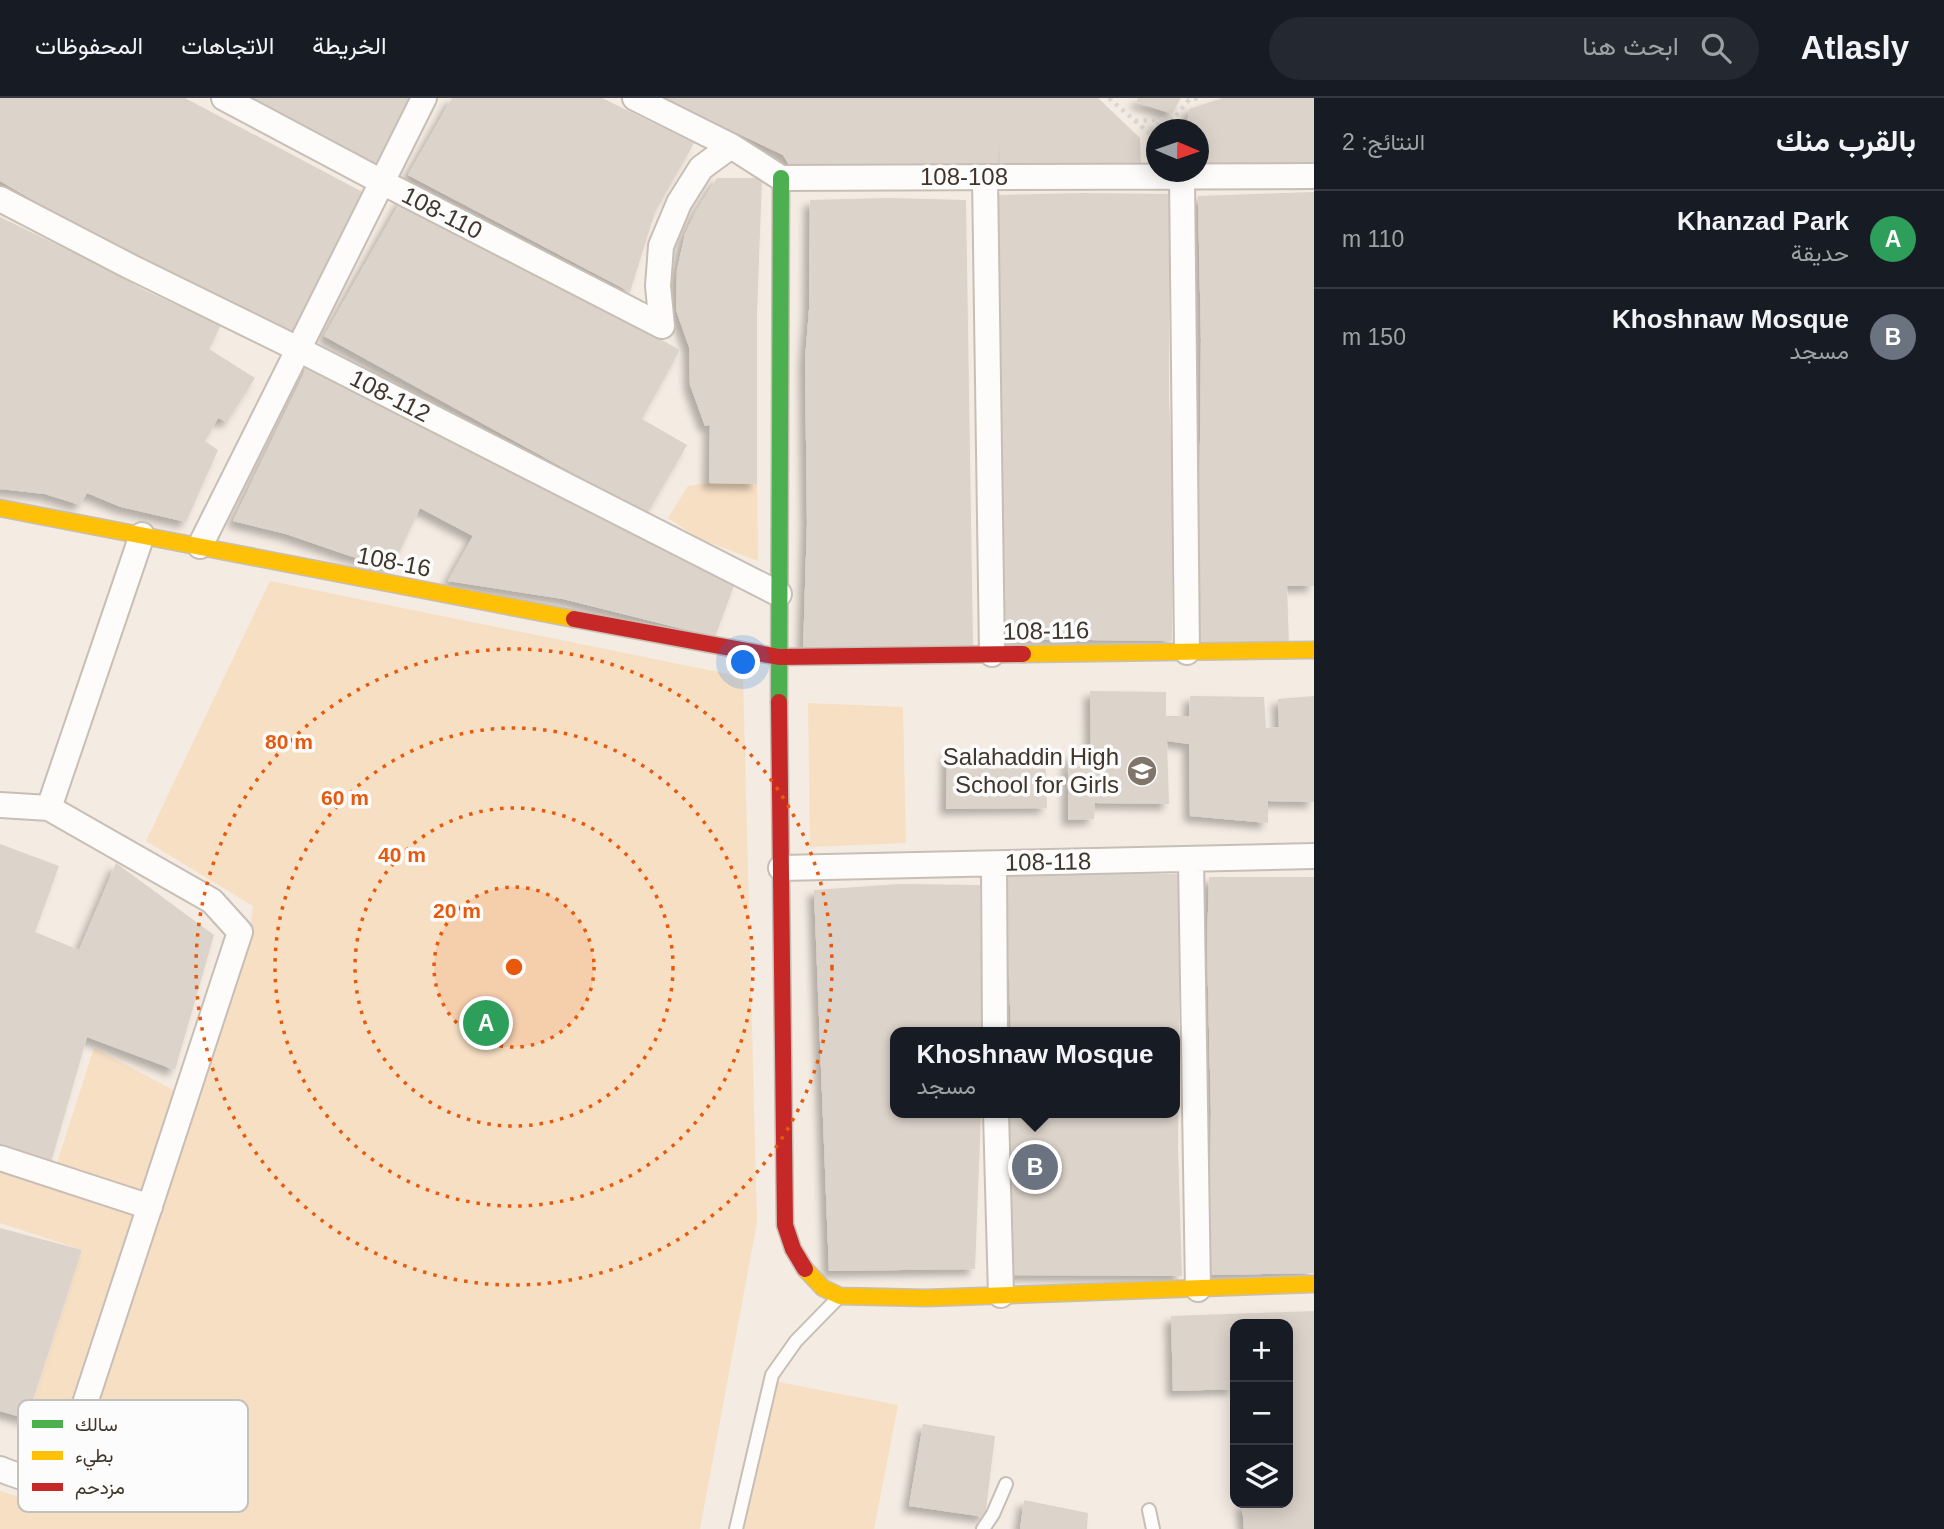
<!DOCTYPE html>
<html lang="ar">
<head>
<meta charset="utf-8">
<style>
	body { margin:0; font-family:Arial,Vazirmatn,sans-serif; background:#242831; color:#f1f3f6; direction:rtl }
	.controls { position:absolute; right:21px; bottom:21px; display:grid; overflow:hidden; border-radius:14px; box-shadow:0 4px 18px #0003 }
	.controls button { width:63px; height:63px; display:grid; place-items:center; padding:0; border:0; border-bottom:2px solid #363941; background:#171b24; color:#f1f3f6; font:35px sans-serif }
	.compass { position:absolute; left:1146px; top:21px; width:63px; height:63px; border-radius:50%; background:#171b24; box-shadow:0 4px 18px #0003; rotate:92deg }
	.you { position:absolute; left:744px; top:565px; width:24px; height:24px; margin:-18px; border:5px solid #fff; border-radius:50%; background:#1a73e8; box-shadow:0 0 0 10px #1a73e833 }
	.badge { display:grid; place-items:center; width:46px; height:46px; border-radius:50%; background:#8c9099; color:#fff; font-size:23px; font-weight:700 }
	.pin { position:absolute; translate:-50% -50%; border:4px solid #fff; box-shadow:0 2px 7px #0006 }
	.popup { position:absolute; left:890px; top:929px; width:290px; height:91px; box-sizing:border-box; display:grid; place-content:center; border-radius:14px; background:#171b24; filter:drop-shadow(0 2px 5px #0005); font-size:23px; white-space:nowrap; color:#9ea1a6 }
	.popup b { font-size:26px; color:#f1f3f6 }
	.popup::after { content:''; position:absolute; left:50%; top:100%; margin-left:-14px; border:14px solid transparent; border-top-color:#171b24 }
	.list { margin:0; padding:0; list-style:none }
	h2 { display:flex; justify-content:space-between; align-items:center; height:91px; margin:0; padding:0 28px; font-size:30px }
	h2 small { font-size:23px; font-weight:400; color:#9ea1a6 }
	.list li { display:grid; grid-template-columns:46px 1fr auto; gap:21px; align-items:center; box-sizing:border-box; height:98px; padding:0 28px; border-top:2px solid #363941 }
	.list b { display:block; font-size:26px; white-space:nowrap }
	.list p { margin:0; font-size:23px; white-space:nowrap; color:#9ea1a6 }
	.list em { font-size:23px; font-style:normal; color:#9ea1a6 }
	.icon { flex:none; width:38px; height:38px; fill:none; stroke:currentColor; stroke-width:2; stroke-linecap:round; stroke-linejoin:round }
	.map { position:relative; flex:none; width:1314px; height:1431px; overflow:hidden; direction:ltr }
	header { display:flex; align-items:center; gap:42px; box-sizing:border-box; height:98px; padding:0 35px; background:#171b24; border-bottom:2px solid #363941 }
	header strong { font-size:33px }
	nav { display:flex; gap:38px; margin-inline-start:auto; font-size:24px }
	.search { width:490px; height:63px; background:#242831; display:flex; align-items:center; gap:18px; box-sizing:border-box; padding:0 24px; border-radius:38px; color:#9ea1a6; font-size:26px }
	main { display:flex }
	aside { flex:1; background:#171b24 }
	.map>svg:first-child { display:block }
	.green { fill:#f7dfc3 }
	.building { fill:#dcd3ca; filter:url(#shadow) }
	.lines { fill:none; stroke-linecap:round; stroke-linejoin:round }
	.lane-casing { stroke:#c7beb5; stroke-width:16 }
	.street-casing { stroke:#c7beb5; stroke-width:28 }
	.fast-casing { stroke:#c7beb5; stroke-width:19 }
	.slow-casing { stroke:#c7beb5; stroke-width:19 }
	.jam-casing { stroke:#c7beb5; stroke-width:19 }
	.path { stroke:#d9d6d3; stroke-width:4.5; stroke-dasharray:3.5 5; stroke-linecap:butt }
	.lane { stroke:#fdfcfb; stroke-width:12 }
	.street { stroke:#fdfcfb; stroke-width:24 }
	.fast { stroke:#4caf50; stroke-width:16 }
	.slow { stroke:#ffc107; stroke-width:16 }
	.jam { stroke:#c62828; stroke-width:16 }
	.ring { fill:none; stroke:#e8590c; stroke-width:3.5; stroke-dasharray:3.5 7 }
	.labels { text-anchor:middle; stroke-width:7; stroke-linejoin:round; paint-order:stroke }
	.street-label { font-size:24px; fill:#40362b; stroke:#fcfcfc }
	.poi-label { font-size:24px; fill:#40362b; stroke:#fcfcfc; text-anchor:end }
	.key { fill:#fcfcfc; stroke:#c4c1bd; stroke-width:2 }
	.key-label { font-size:19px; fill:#40362b }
	.centre { fill:#e8590c; stroke:#fcfcfc; stroke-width:3.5 }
	.ring-label { font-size:21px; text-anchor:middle; font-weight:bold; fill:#e8590c; stroke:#fcfcfc; stroke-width:7; stroke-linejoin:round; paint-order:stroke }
</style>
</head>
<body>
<header>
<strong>Atlasly</strong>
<div class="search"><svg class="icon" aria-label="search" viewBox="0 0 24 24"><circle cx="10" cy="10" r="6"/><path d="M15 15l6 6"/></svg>ابحث هنا</div>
<nav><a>الخريطة</a><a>الاتجاهات</a><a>المحفوظات</a></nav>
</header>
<main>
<aside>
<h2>بالقرب منك<small>النتائج: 2</small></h2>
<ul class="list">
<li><span class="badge" style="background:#2e9e5b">A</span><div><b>Khanzad Park</b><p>حديقة</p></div><em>110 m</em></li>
<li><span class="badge" style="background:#6b7280">B</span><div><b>Khoshnaw Mosque</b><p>مسجد</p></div><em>150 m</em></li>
</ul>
</aside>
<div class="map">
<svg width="1314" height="1431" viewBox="0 0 1314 1431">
	<defs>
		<filter id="shadow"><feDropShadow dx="-6" dy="6" stdDeviation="3.5" flood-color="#0004"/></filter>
	</defs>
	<rect width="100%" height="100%" fill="#f4ebe2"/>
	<path class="green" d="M709 385 757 386 758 463 700 441 668 420 688 388Z
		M270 483 743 579 757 1124 700 1431H0V1393L56 1410 70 1369 18 1352 82 1152 0 1125V1070L149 1118 249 839 253 808 146 743Z
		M808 605 903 609 906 745 810 749Z
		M94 950 181 996 149 1098 57 1065Z
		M773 1283 898 1307 874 1431H744Z"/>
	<path class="building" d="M0 0H185L370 98 291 242 121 153 0 83Z
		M242 0H414L376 70Z
		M452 0H602L694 45 655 114 630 194 408 77Z
		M664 0H1098L1140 40 1141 71 1000 70 999 46 998 69 791 70 783 57Z
		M1138 0H1181L1172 16 1136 4Z
		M1223 0H1314V70L1198 67V32H1155L1156 24 1187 27 1189 11Z
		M717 80H762L757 215V386L709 385 710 327 705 328 690 287 689 249 676 212 677 172 685 136 696 113Z
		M1314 94V488H1287L1289 548 1198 546 1201 242 1198 98Z
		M1082 95 1169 96V299L1173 393 1172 543 1000 541 999 97Z
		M403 99 680 252 642 321 687 347 647 416 324 238Z
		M888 100 966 102 973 548 803 554 807 425 805 262 809 212 810 102Z
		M0 119 112 173 144 192 221 227 209 251 255 280 227 324 218 320 205 343 218 352 186 424 121 409 87 395 80 407 45 396 0 391Z
		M310 263 735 485 715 539 563 501 448 483 473 438 420 410 392 470 350 458 286 436 233 423Z
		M1090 593 1166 594V618H1189L1190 598 1264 599 1266 630 1279 629 1278 601 1314 598V704L1268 703V725L1190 718 1189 646 1167 643 1169 706 1095 705 1094 721 1068 722V657L1076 656 1074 668 1091 667Z
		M1045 652 1047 710 946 711 947 653Z
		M0 746 59 768 35 834 79 852 116 765 214 837 175 972 87 939 50 1068 0 1046Z
		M1094 776H1180L1178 1051 1182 1178 1010 1177 1009 1015H1175V934H1011L1005 778Z
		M1209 779H1314V1175L1209 1177 1211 1014 1207 848Z
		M900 786 980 787 982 934H895V1015H981L975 1171 829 1173 814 792Z
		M0 1130 82 1152 27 1321 0 1313Z
		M1314 1213V1431H1244L1242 1405H1288V1226H1235V1291L1173 1293 1171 1218Z
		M923 1326 995 1338 985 1419 909 1408Z
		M1024 1402 1088 1415 1087 1431H1020Z"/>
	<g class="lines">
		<g class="lane-casing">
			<path id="lane" d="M1149 1412 1153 1431
				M736 1431 772 1277 796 1243 837 1201
				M983 1431 993 1416 1006 1386"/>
		</g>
		<g class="street-casing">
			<path id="street" d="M224 0 382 84 662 228
				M635 0 731 48 781 80 1314 78
				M1182 78 1187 554
				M985 79 992 556
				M0 101 131 169 298 251 779 496
				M662 228 658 188 661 148 679 105 701 70 731 48
				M200 448 424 0
				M0 707 49 710
				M1191 761 1198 1191
				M994 766 995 934
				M781 770 1314 758
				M996 1015 1001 1197
				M0 1060 150 1109
				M0 1371C35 1385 42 1386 68 1357L240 834 212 803 49 710 142 437"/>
		</g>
		<g class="fast-casing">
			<path id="fast" d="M779 604 781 80"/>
		</g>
		<g class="slow-casing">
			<path id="slow" d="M0 410 574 521
				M1023 556 1314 552
				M805 1171 823 1190 840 1198 926 1200 1314 1186"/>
		</g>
		<g class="jam-casing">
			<path id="jam" d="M574 521 779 559 1023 556
				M779 604 785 1127 793 1151 805 1171"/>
		</g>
		<path class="path" d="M1109 0 1150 36 1149 54
			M1135 23 1173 21 1189 2 1199 0"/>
		<use href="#lane" class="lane"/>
		<use href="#street" class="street"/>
		<use href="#fast" class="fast"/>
		<use href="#slow" class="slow"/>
		<use href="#jam" class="jam"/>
	</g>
	<circle cx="514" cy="869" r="80" fill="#e8590c" fill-opacity=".12"/>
	<g class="ring">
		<circle cx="514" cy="869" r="80"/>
		<circle cx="514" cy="869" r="159"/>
		<circle cx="514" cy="869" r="239"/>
		<circle cx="514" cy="869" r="318"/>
	</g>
	<defs>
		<g id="school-disc" transform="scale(1.575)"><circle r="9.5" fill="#7f756b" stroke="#fcfcfc"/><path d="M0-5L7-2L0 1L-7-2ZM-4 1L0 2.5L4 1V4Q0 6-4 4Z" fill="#fff"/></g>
	</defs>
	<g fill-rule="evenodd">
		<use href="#school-disc" x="1142" y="673"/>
	</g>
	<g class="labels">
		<g class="street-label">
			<text x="964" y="87">108-108</text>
			<text transform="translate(442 115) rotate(27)" y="8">108-110</text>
			<text transform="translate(390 298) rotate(27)" y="8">108-112</text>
			<text transform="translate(394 464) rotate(11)" y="8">108-16</text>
			<text transform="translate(1046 533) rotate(-1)" y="8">108-116</text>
			<text transform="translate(1048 764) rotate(-1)" y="8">108-118</text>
		</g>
		<g class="poi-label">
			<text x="1119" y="667">Salahaddin High<tspan x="1119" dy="28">School for Girls</tspan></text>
		</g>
	</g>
	<rect x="18" y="1302" width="230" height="112" rx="10" class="key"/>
	<rect x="32" y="1322" width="31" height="8" fill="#4caf50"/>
	<rect x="32" y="1353" width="31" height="9" fill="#ffc107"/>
	<rect x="32" y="1385" width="31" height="8" fill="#c62828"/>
	<g class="key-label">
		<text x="75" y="1333">سالك</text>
		<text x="75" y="1364">بطيء</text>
		<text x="75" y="1396">مزدحم</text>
	</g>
	<circle cx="514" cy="869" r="10" class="centre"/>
	<g class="ring-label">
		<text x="289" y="651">80 m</text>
		<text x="345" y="707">60 m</text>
		<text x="402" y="764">40 m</text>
		<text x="457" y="820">20 m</text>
	</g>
</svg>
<div class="controls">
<button>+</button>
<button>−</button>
<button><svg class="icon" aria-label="layers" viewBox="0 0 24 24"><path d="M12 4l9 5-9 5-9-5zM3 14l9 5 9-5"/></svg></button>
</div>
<svg class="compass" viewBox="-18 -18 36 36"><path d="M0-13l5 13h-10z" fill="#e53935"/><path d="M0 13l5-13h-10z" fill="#9ea1a6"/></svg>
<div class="you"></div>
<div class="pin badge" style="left:486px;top:925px;background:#2e9e5b">A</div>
<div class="pin badge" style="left:1035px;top:1069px;background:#6b7280">B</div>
<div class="popup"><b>Khoshnaw Mosque</b>مسجد</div>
</div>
</main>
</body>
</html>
